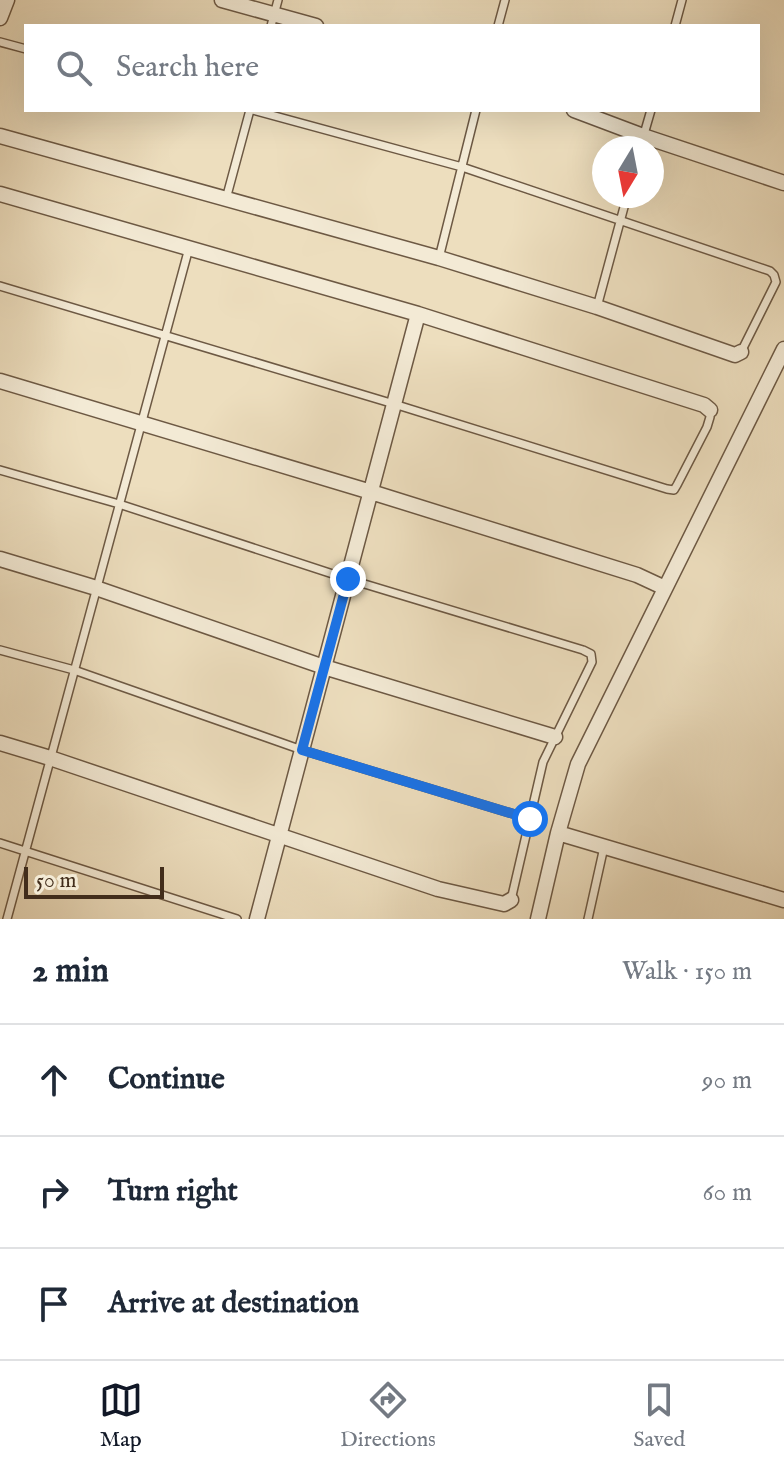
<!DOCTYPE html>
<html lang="en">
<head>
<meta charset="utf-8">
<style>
	body { margin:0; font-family:"IM FELL English",serif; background:#f2f2f3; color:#1f2937 }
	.compass { position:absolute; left:592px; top:136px; width:72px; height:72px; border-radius:50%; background:#fff; box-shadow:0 8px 32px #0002; rotate:190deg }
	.scale { position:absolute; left:24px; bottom:20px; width:140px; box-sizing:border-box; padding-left:8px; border:4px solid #422d1b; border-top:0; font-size:22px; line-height:28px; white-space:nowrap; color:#422d1b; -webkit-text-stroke:6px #f3ead5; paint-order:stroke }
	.stop { position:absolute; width:24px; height:24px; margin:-18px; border:6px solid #1a73e8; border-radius:50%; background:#fff }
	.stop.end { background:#1a73e8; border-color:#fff; box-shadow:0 2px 8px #0008 }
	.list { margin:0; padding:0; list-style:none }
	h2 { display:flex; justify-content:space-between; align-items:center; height:104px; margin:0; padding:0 32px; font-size:34px }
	h2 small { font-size:26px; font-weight:400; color:#747a83 }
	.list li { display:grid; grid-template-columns:52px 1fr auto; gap:24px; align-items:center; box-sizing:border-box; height:112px; padding:0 32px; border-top:2px solid #e0e1e3 }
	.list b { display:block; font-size:30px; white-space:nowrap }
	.list em { font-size:26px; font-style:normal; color:#747a83 }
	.icon { flex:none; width:44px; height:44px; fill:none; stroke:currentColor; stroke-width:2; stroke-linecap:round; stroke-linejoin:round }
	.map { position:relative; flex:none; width:784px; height:919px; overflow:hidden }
	.search { position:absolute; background:#fff; box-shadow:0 8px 32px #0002; left:24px; right:24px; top:24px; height:88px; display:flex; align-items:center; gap:20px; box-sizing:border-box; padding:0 28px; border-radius:0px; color:#747a83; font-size:30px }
	.sheet { height:440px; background:#fff }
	nav { display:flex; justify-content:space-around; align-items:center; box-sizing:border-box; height:112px; border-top:2px solid #e0e1e3; background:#fff; font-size:22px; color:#747a83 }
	nav a { display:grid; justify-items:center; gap:4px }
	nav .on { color:#111827 }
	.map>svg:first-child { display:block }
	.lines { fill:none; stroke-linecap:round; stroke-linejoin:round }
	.lane-casing { stroke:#6d5944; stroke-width:10 }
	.street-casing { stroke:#6d5944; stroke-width:17 }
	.lane { stroke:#f3ead5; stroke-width:7 }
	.street { stroke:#f3ead5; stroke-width:14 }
	.route { stroke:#1a73e8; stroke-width:10 }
</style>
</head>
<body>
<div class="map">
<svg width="784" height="919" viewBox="0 0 784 919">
	<rect width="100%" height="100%" fill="#eddebe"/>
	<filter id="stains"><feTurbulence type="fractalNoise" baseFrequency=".0025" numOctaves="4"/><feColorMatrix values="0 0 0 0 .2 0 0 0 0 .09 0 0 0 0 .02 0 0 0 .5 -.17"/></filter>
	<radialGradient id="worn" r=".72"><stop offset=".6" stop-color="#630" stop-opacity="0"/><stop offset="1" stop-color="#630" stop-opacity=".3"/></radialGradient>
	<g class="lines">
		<g class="lane-casing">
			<path id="lane" d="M271 26 278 0
				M498 26 505 0
				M675 26 682 0
				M0 42 26 49
				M253 110 462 167 770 271 774 275 776 282 741 352
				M640 148 651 110
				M226 199 250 110
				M439 258 476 110
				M0 286 394 404 667 489 674 490 677 485 707 427 710 417V410
				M597 307 627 196
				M0 470 119 504 348 579 583 650 591 654 592 662 543 762 511 900
				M0 650 74 670 302 750 530 819
				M0 843 237 919
				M7 919 189 248
				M588 919 604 847"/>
		</g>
		<g class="street-casing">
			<path id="street" d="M222 0 316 26
				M0 18 7 0
				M574 110 643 136 784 183
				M0 136 439 258 597 307 735 355 741 352
				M0 194 418 314 704 405 710 410
				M0 381 371 492 637 575 665 588
				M0 559 93 587 324 667 555 737
				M0 743 50 758 438 889 504 904 511 900
				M558 833 784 900
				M257 919 418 314
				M538 919 558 833 578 764 784 349"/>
		</g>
		<use href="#lane" class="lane"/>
		<use href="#street" class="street"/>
	</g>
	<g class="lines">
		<path class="route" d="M348 579 302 750 530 819"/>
	</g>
	<rect width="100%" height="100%" filter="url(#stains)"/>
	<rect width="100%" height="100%" fill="url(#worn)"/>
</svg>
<svg class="compass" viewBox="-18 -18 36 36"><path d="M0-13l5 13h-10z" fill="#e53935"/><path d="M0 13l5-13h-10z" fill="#747a83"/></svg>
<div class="scale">50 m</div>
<div class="stop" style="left:530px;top:819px"></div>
<div class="stop end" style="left:348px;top:579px"></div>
<div class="search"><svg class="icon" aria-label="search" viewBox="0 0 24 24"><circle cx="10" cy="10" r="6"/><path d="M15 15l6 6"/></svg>Search here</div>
</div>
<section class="sheet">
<h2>2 min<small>Walk · 150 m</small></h2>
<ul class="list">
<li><svg class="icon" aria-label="ahead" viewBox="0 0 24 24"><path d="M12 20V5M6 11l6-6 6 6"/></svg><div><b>Continue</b></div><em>90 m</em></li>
<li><svg class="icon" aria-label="right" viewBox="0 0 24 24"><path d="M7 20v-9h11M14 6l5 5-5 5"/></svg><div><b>Turn right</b></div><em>60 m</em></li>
<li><svg class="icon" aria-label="arrive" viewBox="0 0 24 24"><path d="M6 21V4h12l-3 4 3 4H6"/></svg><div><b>Arrive at destination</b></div></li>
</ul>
</section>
<nav>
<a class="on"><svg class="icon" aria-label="map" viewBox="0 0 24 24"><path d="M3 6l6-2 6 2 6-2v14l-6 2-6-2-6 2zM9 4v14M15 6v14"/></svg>Map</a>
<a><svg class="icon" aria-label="directions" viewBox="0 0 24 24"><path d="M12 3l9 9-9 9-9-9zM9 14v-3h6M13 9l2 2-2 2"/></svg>Directions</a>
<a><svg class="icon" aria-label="saved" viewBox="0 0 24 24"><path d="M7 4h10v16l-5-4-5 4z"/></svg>Saved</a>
</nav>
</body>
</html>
